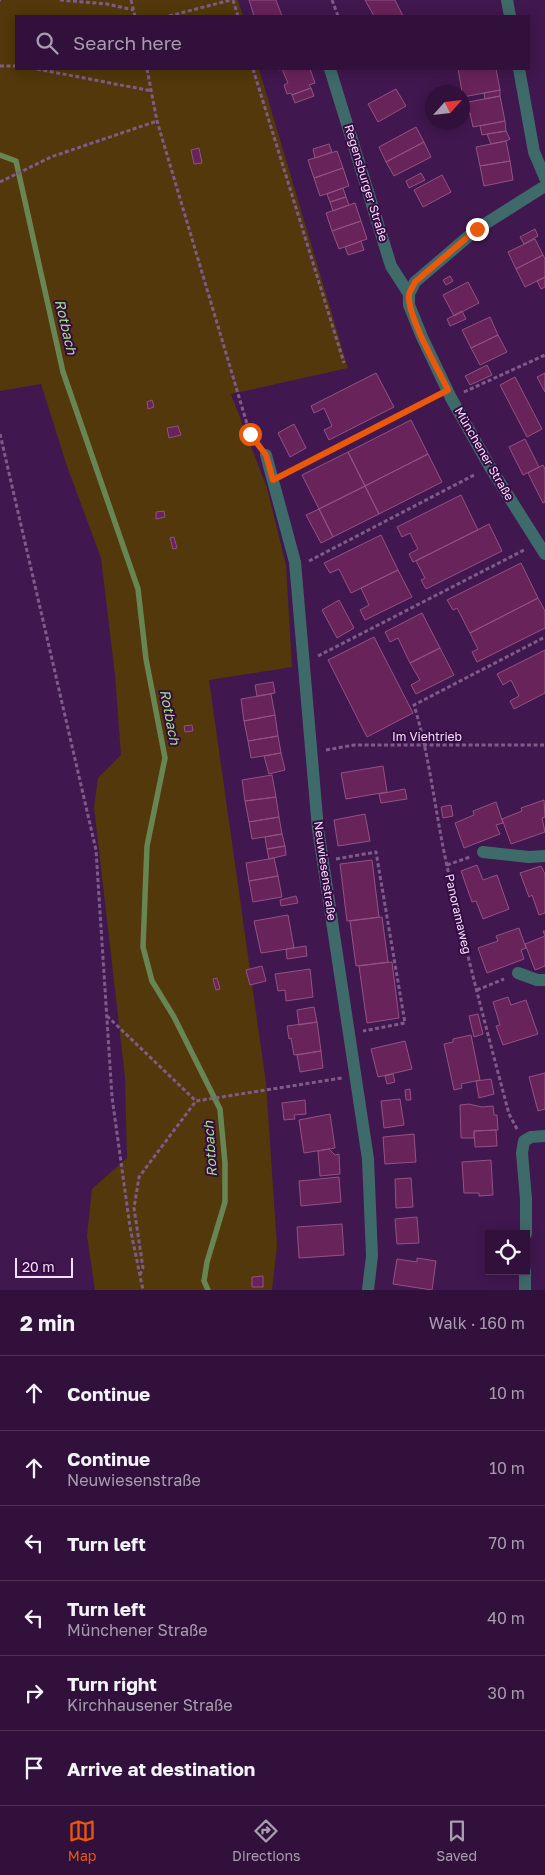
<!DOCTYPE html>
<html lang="en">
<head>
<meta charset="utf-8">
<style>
	body { margin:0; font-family:"Golos Text",sans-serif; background:#391a42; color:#f1f3f6 }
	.controls { position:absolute; right:15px; bottom:15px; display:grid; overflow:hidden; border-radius:0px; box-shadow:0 2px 12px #0003 }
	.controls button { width:45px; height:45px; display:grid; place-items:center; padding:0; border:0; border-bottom:1px solid #4c3155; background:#31113b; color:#f1f3f6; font:25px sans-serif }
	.compass { position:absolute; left:425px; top:85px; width:45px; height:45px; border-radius:50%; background:#31113b; box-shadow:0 2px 12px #0003; rotate:63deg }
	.scale { position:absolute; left:15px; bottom:12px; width:58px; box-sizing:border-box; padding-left:5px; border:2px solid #f5e1fd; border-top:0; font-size:14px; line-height:18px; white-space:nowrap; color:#f5e1fd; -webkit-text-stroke:4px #360b44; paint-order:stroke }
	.stop { position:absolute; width:15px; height:15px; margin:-11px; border:4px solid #ea580c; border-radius:50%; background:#fff }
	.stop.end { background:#ea580c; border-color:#fff; box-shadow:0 1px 5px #0008 }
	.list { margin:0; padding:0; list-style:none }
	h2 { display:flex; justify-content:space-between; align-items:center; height:65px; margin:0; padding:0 20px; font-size:21px }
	h2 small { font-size:16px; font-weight:400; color:#a89daf }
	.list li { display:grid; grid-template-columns:32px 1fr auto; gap:15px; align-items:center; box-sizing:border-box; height:75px; padding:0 20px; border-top:1px solid #4c3155 }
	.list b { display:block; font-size:19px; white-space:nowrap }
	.list p { margin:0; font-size:16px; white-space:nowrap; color:#a89daf }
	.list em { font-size:16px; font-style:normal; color:#a89daf }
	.icon { flex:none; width:28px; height:28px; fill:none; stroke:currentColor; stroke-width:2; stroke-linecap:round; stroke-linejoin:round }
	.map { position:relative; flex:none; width:545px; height:1290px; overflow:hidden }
	.search { position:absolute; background:#31113b; box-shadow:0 2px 12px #0003; left:15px; right:15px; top:15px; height:55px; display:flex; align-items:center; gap:12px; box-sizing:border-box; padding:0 18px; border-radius:0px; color:#a89daf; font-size:19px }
	.sheet { height:515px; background:#31113b }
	nav { display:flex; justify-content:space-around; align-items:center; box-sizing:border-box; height:70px; border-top:1px solid #4c3155; background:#31113b; font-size:14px; color:#a89daf }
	nav a { display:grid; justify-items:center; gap:2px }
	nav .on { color:#ea580c }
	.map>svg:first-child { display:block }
	.green { fill:#52380a }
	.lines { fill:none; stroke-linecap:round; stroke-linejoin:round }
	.stream { stroke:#688554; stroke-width:5.5 }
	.building { fill:#68235a; stroke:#925383 }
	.path { stroke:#7e5c8a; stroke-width:3; stroke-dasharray:4 2.5; stroke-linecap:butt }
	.minor { stroke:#3f6a6a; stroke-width:12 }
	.route { stroke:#ea580c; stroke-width:6 }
	.labels { text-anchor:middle; stroke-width:4; stroke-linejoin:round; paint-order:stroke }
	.street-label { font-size:12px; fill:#f5e1fd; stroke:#360b44 }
	.water-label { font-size:14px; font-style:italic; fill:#9fe47f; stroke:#360b44 }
</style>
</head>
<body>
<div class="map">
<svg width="545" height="1290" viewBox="0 0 545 1290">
	<rect width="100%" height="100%" fill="#41174f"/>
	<path class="green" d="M0 0H238L243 16H16V69H259L348 368 231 394 267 488 286 565 292 667 209 680 266 1083 277 1246 272 1290H95L87 1236 92 1189 127 1158 125 1077 94 807 98 778 121 755 115 675 101 558 67 466 41 384 0 391Z"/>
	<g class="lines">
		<path class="stream" d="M0 155 16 161 63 372 138 589 146 659 165 758 147 846 143 947 152 981 174 1017 220 1109 225 1163V1202L207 1262 204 1281 208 1290"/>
	</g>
	<path class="building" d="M249 0H276L282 16H254Z
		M365 0H395L403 16H374Z
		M278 69H310L315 83 309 85 311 88 292 95 291 93 287 94 284 85 288 83 282 69 279 70Z
		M458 69H496L500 90 463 97Z
		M311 88 314 96 295 103 292 95Z
		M396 89 406 106 378 122 368 104Z
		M500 90V96L485 99 484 93Z
		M500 96 505 121 473 127 470 113 465 114 463 103Z
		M505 121 506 131 482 135 480 126Z
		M416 127 424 142 386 162 379 147Z
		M506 131 510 139 506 141 491 144 487 134Z
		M506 141 510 161 480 166 476 147Z
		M424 142 431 157 394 176 386 162Z
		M329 144 332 152 315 158 313 149Z
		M199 148 202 163 194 164 191 150Z
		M337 151 343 168 314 178 308 160Z
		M510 161 513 180 484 186 480 166Z
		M343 168 349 186 320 196 314 178Z
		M421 173 425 180 409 188 406 181Z
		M442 175 451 192 423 207 414 190Z
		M343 188 346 197 330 202 327 194Z
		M346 197 349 205 333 211 330 202Z
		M355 203 361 221 332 231 326 213Z
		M361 221 367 239 339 249 332 231Z
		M535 229 538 236 524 244 520 237Z
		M535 239 543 255 516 269 508 252Z
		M361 241 364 250 348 255 345 247Z
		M543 255 545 259V277L525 287 516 269Z
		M450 276 453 281 446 285 443 280Z
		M545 277V287L541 289 537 281Z
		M468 282 479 303 454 316 443 295Z
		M462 311 466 319 450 326 447 319Z
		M490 317 498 335 471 348 462 330Z
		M498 335 507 352 480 365 471 348Z
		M487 365 492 375 470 385 465 376Z
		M376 373 394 407 329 440 324 430 332 426 324 408 314 413 311 406Z
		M545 373V392L537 377Z
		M515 377 542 429 527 437 500 385Z
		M152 400 154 407 148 409 147 402Z
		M411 420 428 454 365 486 348 452Z
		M294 424 306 448 290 457 278 433Z
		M178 426 181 435 169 438 167 428Z
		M525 439 539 467 523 475 509 447Z
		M348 452 365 486 319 509 302 475Z
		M428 454 442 482 379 514 365 486Z
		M543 465 545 469V502L543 503 528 473Z
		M365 486 379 514 333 537 319 509Z
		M461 495 478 530 413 562 409 554 418 549 410 533 402 537 397 527Z
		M319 509 333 537 321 543 306 515Z
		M164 511 165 517 156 519V512Z
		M489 524 502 551 426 589 421 580 425 578 416 561Z
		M381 535 398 570 351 593 339 569 330 573 324 563Z
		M174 537 177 548 173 549 170 538Z
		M521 563 538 598 470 633 457 608 453 610 447 600Z
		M398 570 412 597 365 620 360 610 369 605 361 588Z
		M538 598 545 611V628L477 662 472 652 478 649 470 633Z
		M339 600 354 628 337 638 322 610Z
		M422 613 440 648 410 663 398 638 390 642 385 632Z
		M374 637 413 713 367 737 328 660Z
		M440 648 454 675 416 694 411 685 420 680 410 663Z
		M545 650V693L514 709 510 701 519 696 511 680 503 685 497 674Z
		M273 682 275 693 257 696 255 685Z
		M271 694 275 715 244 721 241 699Z
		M275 715 278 736 248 741 244 721Z
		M192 725 193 731 185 732 184 726Z
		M278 736 281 753 251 758 248 741Z
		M281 753 285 770 269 774 264 756Z
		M383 766 387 792 346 799 341 773Z
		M272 775 276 797 245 801 242 780Z
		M405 789 407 799 381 803 379 794Z
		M276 797 279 817 249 822 245 801Z
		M544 800 545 817 542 818 545 832 511 844 502 819 522 811 521 808Z
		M496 802 503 823 496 825 500 834 464 848 455 823 474 815 473 811Z
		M451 805 453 816 443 818 441 807Z
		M365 814 370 841 338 846 334 820Z
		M279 817 282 834 252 839 249 822Z
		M282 834 285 846 267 849 265 837Z
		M285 846 286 855 269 859 267 849Z
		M274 858 278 876 249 881 246 863Z
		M372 860 379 917 347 921 340 864Z
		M477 865 483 880 497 875 509 909 483 919 476 901 472 902 461 871Z
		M541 866 545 874V913L539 915 532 895 529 897 520 873Z
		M278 876 282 897 253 902 249 881Z
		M296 896 298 903 281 906 280 900Z
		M288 915 294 948 261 953 254 921Z
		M382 917 388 962 356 966 350 921Z
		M519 928 526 948 521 950 524 959 487 973 478 948 498 941 496 936Z
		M543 931H545V966L535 970 525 944 545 936Z
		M306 946 307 956 287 959 286 949Z
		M392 962 399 1018 367 1023 359 966Z
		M262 966 266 981 250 985 246 970Z
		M310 969 313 997 286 1001 285 990 278 991 275 974Z
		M217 978 220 989 216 990 213 979Z
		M508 997 511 1005 526 1000 538 1034 503 1045 496 1026 500 1025 493 1002Z
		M314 1007 317 1022 299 1025 297 1010Z
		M478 1014 483 1034 474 1037 469 1016Z
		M317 1022 321 1051 294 1055 291 1038 289 1039 287 1026Z
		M471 1035 480 1080 461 1084 462 1088 454 1090 444 1044 453 1042V1039Z
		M405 1041 412 1069 378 1077 371 1049Z
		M321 1051 323 1068 300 1072 297 1055Z
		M545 1073V1109L538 1111 529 1077Z
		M393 1074 395 1082 387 1084 385 1076Z
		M491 1079 494 1094 479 1098 476 1081Z
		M410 1089 411 1100H406L405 1090Z
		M400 1099 404 1125 384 1128 381 1101Z
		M305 1100 306 1114 294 1115 295 1119 284 1120 282 1103Z
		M469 1104 482 1107 493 1106 494 1115H497L498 1130 474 1131V1138H461L460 1105Z
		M330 1114 335 1148 304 1153 299 1120Z
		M496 1130 497 1146 475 1147 474 1131Z
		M414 1134 416 1162 385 1164 383 1137Z
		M329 1149 335 1155 339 1154 340 1174 320 1176 318 1151Z
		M491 1160 493 1195 479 1196V1193H464L462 1162Z
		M339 1177 341 1202 301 1206 299 1181Z
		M411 1178 413 1207 396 1208 395 1179Z
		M417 1217 419 1243 397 1244 395 1219Z
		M342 1224 344 1255 299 1258 297 1227Z
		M417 1258 436 1261 432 1290 393 1284 397 1259 417 1262Z
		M263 1276V1287H252V1277Z"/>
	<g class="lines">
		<path class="path" d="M0 0H1
			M60 0 107 4 134 10
			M131 0 135 16
			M233 0 238 16
			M332 0 338 16
			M169 16 231 0
			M0 66H16
			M37 69 152 91
			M147 69 157 121 250 434 258 444
			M253 69 344 363
			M0 182 51 157 157 121
			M464 392 545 355
			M0 434 96 850 112 1097 130 1227 143 1290
			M286 473 434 397
			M309 561 476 474
			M318 656 526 549
			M326 750 354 745H545
			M336 859 376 852 405 1023 363 1031
			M447 865 470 857
			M477 990 504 979
			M107 1016 196 1101
			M517 1129 509 1114C487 1031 465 949 447 866 435 812 430 757 414 705L545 637
			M140 1275 143 1268 134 1208 139 1177 196 1101 342 1078"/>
		<path class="minor" d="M507 0 510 16
			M330 69 391 266 409 294V305L422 337 451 398 490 467 545 554
			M519 69 534 152 545 178
			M409 294 415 282 477 229 545 186
			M266 455 295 562 318 829 368 1159 372 1256 368 1290
			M483 852 529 857 545 856
			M518 973 537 980H545
			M526 1234V1199L522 1153 524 1141 531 1137 545 1136
			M525 1290V1271"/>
	</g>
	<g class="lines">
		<path class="route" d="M250 434 266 455 273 480 448 390C438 369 408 318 409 296 409 291 413 287 415 282L477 229"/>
	</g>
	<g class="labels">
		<g class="street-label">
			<text transform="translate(366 183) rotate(73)" y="4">Regensburger Straße</text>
			<text transform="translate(484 454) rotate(60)" y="4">Münchener Straße</text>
			<text x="427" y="741">Im Viehtrieb</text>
			<text transform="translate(325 871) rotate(82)" y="4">Neuwiesenstraße</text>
			<text transform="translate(458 914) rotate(77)" y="4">Panoramaweg</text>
		</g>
		<g class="water-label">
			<text transform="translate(66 327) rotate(77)" y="5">Rotbach</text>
			<text transform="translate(170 717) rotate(79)" y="5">Rotbach</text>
			<text transform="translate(210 1149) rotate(-94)" y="5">Rotbach</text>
		</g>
	</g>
</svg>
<div class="controls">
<button><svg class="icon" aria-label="locate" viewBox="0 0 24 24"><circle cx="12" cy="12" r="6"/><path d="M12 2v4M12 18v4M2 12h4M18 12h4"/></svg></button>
</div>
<svg class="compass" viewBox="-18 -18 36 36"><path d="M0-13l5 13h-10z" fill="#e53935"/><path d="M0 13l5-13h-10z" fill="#a89daf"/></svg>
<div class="scale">20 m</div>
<div class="stop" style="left:250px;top:434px"></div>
<div class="stop end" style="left:477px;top:229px"></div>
<div class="search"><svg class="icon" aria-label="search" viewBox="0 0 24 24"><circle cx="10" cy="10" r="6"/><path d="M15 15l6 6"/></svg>Search here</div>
</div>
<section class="sheet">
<h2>2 min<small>Walk · 160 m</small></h2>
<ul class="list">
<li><svg class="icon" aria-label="ahead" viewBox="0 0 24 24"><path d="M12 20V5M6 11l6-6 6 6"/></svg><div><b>Continue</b></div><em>10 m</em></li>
<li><svg class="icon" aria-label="ahead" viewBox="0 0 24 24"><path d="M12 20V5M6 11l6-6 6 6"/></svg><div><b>Continue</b><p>Neuwiesenstraße</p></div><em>10 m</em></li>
<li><svg class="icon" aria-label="left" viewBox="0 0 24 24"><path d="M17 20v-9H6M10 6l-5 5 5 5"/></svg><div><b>Turn left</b></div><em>70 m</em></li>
<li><svg class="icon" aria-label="left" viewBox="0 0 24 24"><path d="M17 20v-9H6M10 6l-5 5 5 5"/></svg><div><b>Turn left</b><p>Münchener Straße</p></div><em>40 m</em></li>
<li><svg class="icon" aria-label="right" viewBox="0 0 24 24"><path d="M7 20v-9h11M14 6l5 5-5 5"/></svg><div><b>Turn right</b><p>Kirchhausener Straße</p></div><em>30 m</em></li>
<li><svg class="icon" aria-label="arrive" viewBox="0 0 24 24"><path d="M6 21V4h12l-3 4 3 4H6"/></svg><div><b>Arrive at destination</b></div></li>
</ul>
</section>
<nav>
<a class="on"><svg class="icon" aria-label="map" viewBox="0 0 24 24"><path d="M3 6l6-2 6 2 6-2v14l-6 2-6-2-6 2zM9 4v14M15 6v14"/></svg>Map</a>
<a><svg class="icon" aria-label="directions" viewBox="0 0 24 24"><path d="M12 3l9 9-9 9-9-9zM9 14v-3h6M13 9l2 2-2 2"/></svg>Directions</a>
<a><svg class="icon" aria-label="saved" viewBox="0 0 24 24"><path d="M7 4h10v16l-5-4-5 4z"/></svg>Saved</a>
</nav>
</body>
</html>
